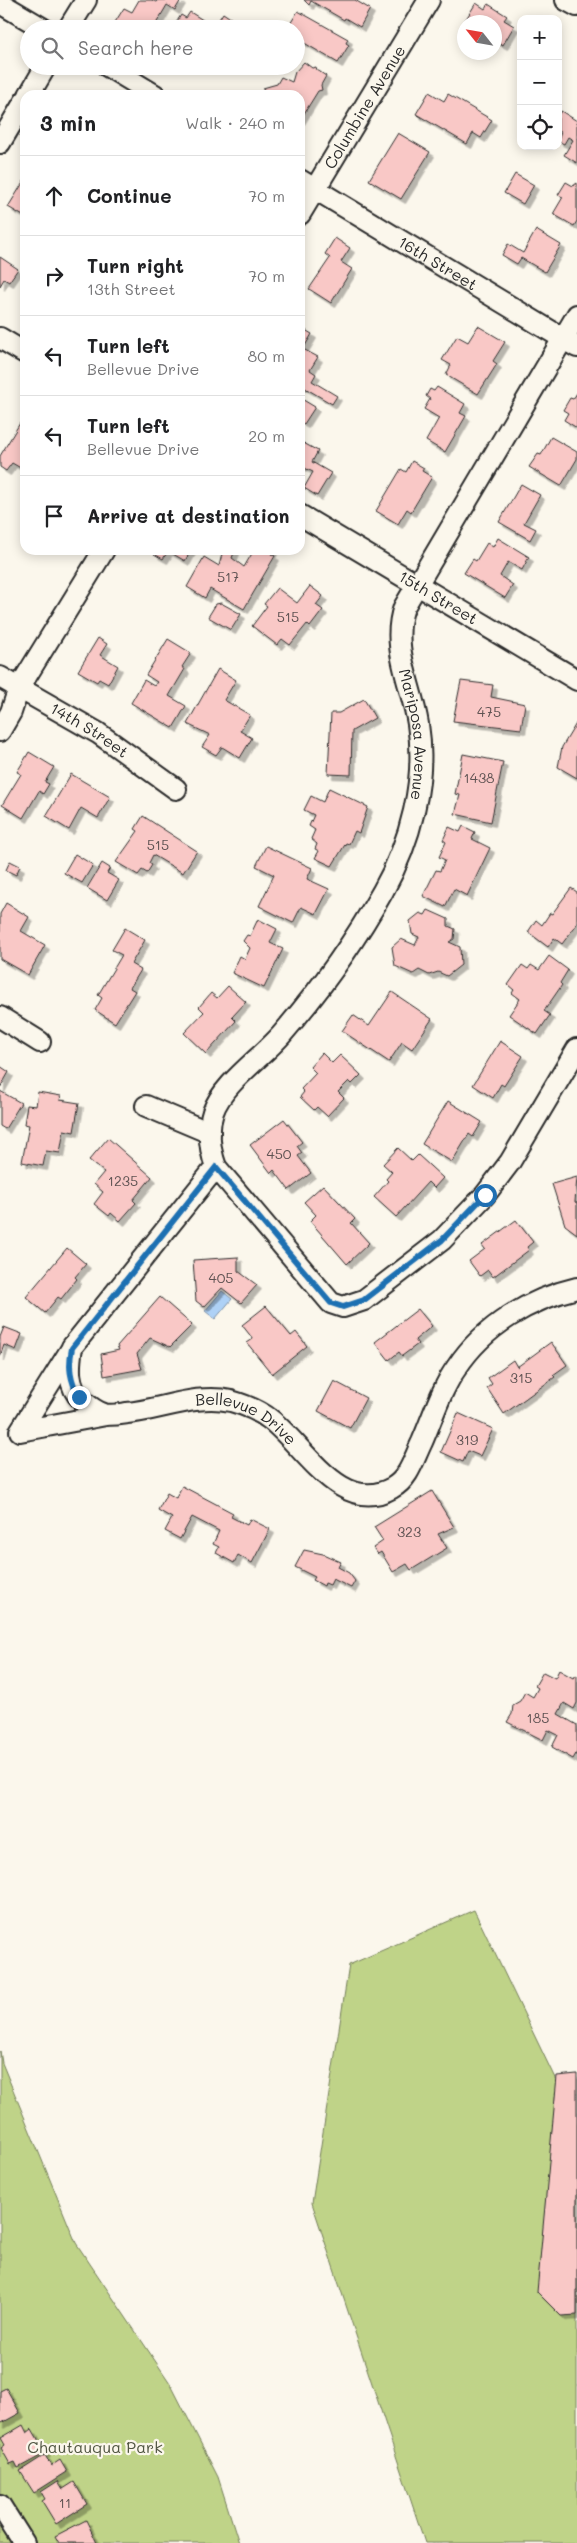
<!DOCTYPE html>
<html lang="en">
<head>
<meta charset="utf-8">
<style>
	body { margin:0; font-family:Mali,sans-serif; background:#f6f6f6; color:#202124 }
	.controls { position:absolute; right:15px; top:15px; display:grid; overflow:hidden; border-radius:10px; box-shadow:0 2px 12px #0003 }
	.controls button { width:45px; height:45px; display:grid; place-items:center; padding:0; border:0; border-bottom:1px solid #e0e0e0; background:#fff; color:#202124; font:25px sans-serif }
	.compass { position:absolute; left:457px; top:15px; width:45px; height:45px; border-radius:50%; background:#fff; box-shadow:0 2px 12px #0003; rotate:301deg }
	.stop { position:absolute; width:15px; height:15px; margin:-11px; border:4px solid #1f6fb2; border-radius:50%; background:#fff }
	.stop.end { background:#1f6fb2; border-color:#fff; box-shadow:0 1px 5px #0008 }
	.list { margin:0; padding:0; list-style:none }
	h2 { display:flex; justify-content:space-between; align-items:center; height:65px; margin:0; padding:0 20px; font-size:21px }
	h2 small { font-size:16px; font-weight:400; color:#757577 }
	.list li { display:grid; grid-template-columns:32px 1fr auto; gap:15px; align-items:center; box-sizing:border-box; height:80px; padding:0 20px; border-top:1px solid #e0e0e0 }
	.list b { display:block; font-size:19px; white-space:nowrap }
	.list p { margin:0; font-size:16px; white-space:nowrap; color:#757577 }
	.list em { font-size:16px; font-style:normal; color:#757577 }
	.icon { flex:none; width:28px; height:28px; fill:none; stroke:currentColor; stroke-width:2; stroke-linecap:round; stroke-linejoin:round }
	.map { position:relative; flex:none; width:577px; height:2543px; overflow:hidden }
	.search { position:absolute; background:#fff; box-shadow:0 2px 12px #0003; left:20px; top:20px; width:285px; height:55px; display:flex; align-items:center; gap:12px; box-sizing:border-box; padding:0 18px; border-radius:28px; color:#757577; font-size:19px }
	.panel { position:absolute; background:#fff; box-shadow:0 2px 12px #0003; left:20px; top:90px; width:285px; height:465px; border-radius:15px }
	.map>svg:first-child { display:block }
	.green { fill:#bfd388; stroke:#757f5a }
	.water { fill:#aed1f6; stroke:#7a8fa5 }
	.building { fill:#f9c8c6; stroke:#2b2b2b; filter:url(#shadow) }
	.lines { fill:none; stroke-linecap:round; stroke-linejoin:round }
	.minor-casing { stroke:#2b2b2b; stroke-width:24 }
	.minor { stroke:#fbf7ec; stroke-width:20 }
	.route { stroke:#1f6fb2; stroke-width:6 }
	.labels { text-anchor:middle; stroke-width:4.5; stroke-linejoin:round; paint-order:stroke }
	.number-label { font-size:14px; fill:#5e5252 }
	.street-label { font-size:16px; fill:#2b2b2b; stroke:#fbf7ec }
	.park-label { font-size:16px; fill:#505542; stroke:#fbf7ec }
</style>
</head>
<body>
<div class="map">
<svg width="577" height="2543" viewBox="0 0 577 2543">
	<defs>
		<filter id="shadow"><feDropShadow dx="4.5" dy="4.5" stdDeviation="0" flood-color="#0004"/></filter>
	</defs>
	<rect width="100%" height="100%" fill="#fbf7ec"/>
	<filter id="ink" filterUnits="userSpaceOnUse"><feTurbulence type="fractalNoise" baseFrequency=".02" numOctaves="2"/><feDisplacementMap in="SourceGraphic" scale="10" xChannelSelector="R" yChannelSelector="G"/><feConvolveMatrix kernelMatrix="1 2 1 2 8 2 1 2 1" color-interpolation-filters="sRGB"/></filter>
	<g filter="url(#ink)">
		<path class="green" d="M474 1910 577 2124V2543H425L312 2203 349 1965Z
			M0 2051 2 2063 76 2243 170 2383 218 2477 239 2543H0Z"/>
		<path class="water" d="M222 1291 232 1299 215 1319 205 1311Z"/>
		<path class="building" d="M139 0H152L156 2 158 0H181L175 10 167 5 153 29H147L139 24 136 29 112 27 124 8 132 12Z
			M304 0H355L370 9 360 27 345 18 344 20 311 1 309 5Z
			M476 3 485 9 488 4 507 16 504 20 514 26 503 45 494 40V22H464V29L461 27Z
			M298 11 348 39 346 43 349 45 338 63 296 38V29H287Z
			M190 12 206 22 202 29H172L181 15 186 18Z
			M223 13 235 21 230 29H213Z
			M250 21 262 29H246Z
			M304 62 312 68 316 67 317 70 326 76 321 85 322 90 318 91 300 120V95H264L263 88 277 84 281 77 292 82 295 72Z
			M429 92 444 101 448 94 492 120 481 138 473 133 467 144 416 114Z
			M561 111 577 121V163L564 155 573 140 568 137 564 144 558 141 561 132 558 131V115Z
			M398 133 430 152 401 199 369 180Z
			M515 174 534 185 523 204 504 193Z
			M24 181 25 182V217L8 207Z
			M566 182 573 186 577 183V221L574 226 553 214 563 197 558 195Z
			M536 230 561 245 545 272 521 258 517 264 502 255 508 244 523 253Z
			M335 238 350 248 341 262 352 269 331 303 309 289 330 258 325 254Z
			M0 257 18 269 9 282 4 279 0 286Z
			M478 326 505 342 493 361 497 364 478 394 446 375 451 365 442 360 457 336 468 342Z
			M300 327 312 334 303 349 318 357 310 370 316 374 312 381 337 396 332 404 300 385Z
			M437 387 465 404 460 413 466 416 445 452 426 441 439 418 424 409 430 399 426 396 430 389 434 391Z
			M577 393V428L564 420 568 413 563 410 570 398 573 399Z
			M300 398 315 407 304 424 300 422Z
			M20 423 25 426V468L24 470 12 463 6 471 0 467V456Z
			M551 437 577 452V459L561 486 529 467 538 454 541 455Z
			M300 441 318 451 312 462 331 473 317 496 304 488 313 472 300 466Z
			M412 461 424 468 422 471 432 477 411 512 407 509 398 524 376 511 401 469 406 472Z
			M521 484 540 495 524 523 536 529 530 540 499 522Z
			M498 538 529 557 522 570 508 562 500 576 513 585 505 598 464 573 473 559 476 561 487 543 493 547Z
			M156 550H191L185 561 168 551 163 559 154 554Z
			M223 550H235L232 558 244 567 254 550H273L271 554 275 556 244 609 210 589 205 598 187 587 204 557 219 566Z
			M310 586 323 596 316 605 323 610 310 627 307 624 290 645 282 639 277 645 252 626 267 606 264 604 277 588 297 603Z
			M221 603 241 614 231 630 208 617 216 604Z
			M98 638 107 644 100 655 118 666 108 684 99 679 97 682 78 671Z
			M168 639 191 653 182 667 185 669 169 696 186 706 173 728 131 703 144 680 154 686 157 682 146 675Z
			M218 669 236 680 224 700 250 715 240 731 252 738 240 758 222 747 216 755 202 747 210 735 187 724Z
			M461 681 493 685 491 697 525 704 521 729 453 721Z
			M364 699 375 718 352 731 351 775 328 774 331 713H339Z
			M577 722V778L558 767 562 747Z
			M29 752 54 767 45 782 49 784 43 794 39 791 23 818 2 805 21 774 17 772Z
			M463 754 503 762 491 822 455 814 460 795 455 794Z
			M71 774 110 797 98 818 81 808 69 830 46 816Z
			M329 788 368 807 359 833 355 831 349 844 346 843 332 866 315 858 319 851 315 849 317 844 311 839 315 830 309 826 314 815 304 810 311 796 323 802Z
			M143 816 197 851 183 873 153 855 149 863 152 865 147 873 142 870 138 875 116 862 138 831 135 829Z
			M463 826 475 832 472 839 490 848 467 896 454 889 445 907 423 896 436 870 440 871 445 860 439 857 446 842 443 840 449 827 460 832Z
			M266 846 312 868 307 879 329 889 316 914 301 907 293 923 259 906 274 875 256 866Z
			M75 854 93 865 82 883 64 873Z
			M10 861 20 866 16 875 6 870Z
			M102 863 110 868 107 873 119 880 107 900 87 888Z
			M571 888 577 892V924L562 944 554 938 548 947 528 932 536 920 542 925 550 913 552 914Z
			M6 903 29 917 21 931 45 945 28 975 0 959V914Z
			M428 910 448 919V926L455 929 454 939 449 942 460 947 461 965 447 976 438 972 429 975 419 970 413 974 395 966 392 947 401 939 415 945 419 937 412 934 410 921 420 913 425 915Z
			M258 919 277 929 270 943 283 949 264 988 232 973 240 956 245 959 250 948 243 941 247 935 250 936Z
			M125 928 145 940 131 964 141 970 130 988 135 991 115 1023 95 1010 102 998 98 995 122 955 112 950Z
			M549 956 568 970 560 983 562 985 544 1011 550 1015 537 1034 509 1015 520 999 512 993 514 990 508 985 522 965 528 969 531 965 539 970Z
			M228 986 246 1002 232 1017 236 1021 206 1054 184 1033 204 1012 199 1007 211 993 217 998Z
			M392 992 432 1019 412 1049 402 1042 389 1062 342 1031 353 1015 369 1026Z
			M500 1041 523 1056 504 1086 501 1084 493 1098 473 1085Z
			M322 1053 332 1063 340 1055 361 1075 352 1084 349 1081 338 1092 344 1098 327 1116 317 1107 314 1110 300 1097 304 1092 301 1089 316 1073 310 1067Z
			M0 1066 9 1072 0 1088Z
			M0 1091 21 1103 5 1129 0 1126Z
			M38 1092 61 1096 60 1100 79 1103 74 1132 64 1130 60 1153 46 1151 43 1166 22 1162 29 1125 24 1124 27 1105 36 1106Z
			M448 1101 482 1122 473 1137 469 1134 452 1162 422 1144Z
			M284 1119 302 1142 297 1146 302 1153 298 1156 311 1173 289 1190 274 1170 271 1173 250 1145Z
			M108 1138 152 1177 133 1200 136 1203 120 1221 111 1213 109 1216 94 1204 103 1192 94 1184 104 1172 89 1160Z
			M398 1148 412 1161 418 1155 443 1178 434 1188 428 1182 396 1217 374 1197 388 1181 386 1179 392 1172 383 1164Z
			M577 1177 575 1202 577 1203V1234L565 1225 552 1184Z
			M323 1185 355 1219 351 1223 369 1243 347 1264 310 1221 316 1215 304 1202Z
			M516 1220 533 1242 527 1247 529 1250 493 1277 488 1270 480 1276 469 1261 485 1249 482 1245Z
			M67 1248 86 1264 75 1277 77 1279 61 1299 58 1297 45 1313 26 1297Z
			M238 1257V1271L257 1285 241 1303 222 1288 204 1307 196 1301 193 1260Z
			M160 1297 192 1325 170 1347 150 1338 137 1354 142 1369 104 1376 101 1354 119 1350 117 1346Z
			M266 1306 291 1336 296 1332 307 1346 272 1374 247 1343 253 1339 242 1325Z
			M418 1309 432 1326 415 1340 418 1344 402 1356 399 1352 389 1360 375 1342Z
			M4 1327 22 1334 16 1350 4 1345 0 1357V1337Z
			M551 1342 567 1365 553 1375 555 1377 504 1414 487 1388 492 1384 488 1378 513 1360 517 1367Z
			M334 1381 366 1398 350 1428 318 1411Z
			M458 1413 493 1429 480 1456 468 1451 463 1462 441 1452Z
			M182 1486 233 1513 231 1517 247 1525 250 1519 270 1529 252 1563 238 1555 234 1563 216 1553 219 1547 213 1544 219 1531 192 1517 180 1539 165 1531 172 1518 158 1510 167 1493 176 1498Z
			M432 1491 454 1527 438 1534 447 1548 411 1570 407 1564 393 1572 381 1552 378 1554 373 1548 383 1541 374 1527Z
			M304 1550 323 1554 341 1562 338 1567 349 1573 355 1581 351 1588 333 1579 330 1585 325 1583 324 1586 313 1580 315 1577 295 1567Z
			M559 1670 573 1678 577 1675V1703L574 1709 564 1703 558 1714 577 1725V1752L573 1759 552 1747 558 1735 548 1730 543 1740 507 1722 512 1714 513 1705 520 1701 525 1692 533 1697 538 1688 535 1686 543 1672 555 1678Z
			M577 2074V2315L561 2316 537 2292 557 2076Z
			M6 2388 20 2413 0 2424V2391Z
			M23 2425 27 2433 32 2429 46 2453 18 2468 15 2462 10 2464 1 2448 5 2445 1 2438Z
			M45 2455 51 2466 60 2460 67 2472 34 2493 20 2471Z
			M58 2481 63 2489 74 2482 87 2504 56 2524 42 2501 45 2499 41 2492Z
			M86 2520 97 2543H59L55 2536Z"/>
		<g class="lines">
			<g class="minor-casing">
				<g id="minor">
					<path d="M566 0 577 6"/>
					<path d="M0 3 44 29"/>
					<path d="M68 29 86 0"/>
					<path d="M107 66 155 95"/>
					<path d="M29 95 46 66"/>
					<path d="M0 143 25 101"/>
					<path id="s1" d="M300 180 577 347"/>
					<path id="s2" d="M300 214 429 0"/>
					<path id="s3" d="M577 315 404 607C390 647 412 685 418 724 427 781 410 843 383 891 355 941 320 990 283 1033 263 1057 223 1083 213 1112 207 1130 210 1150 216 1167L331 1303 343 1307 364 1300 442 1240 485 1195 510 1162 577 1049"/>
					<path d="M0 338 25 353"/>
					<path id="s4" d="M300 515 577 680"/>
					<path id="s5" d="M0 677 98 733 176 789"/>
					<path d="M0 731 11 712 19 688 104 550"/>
					<path d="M0 1017 40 1042"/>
					<path d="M146 1106 210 1133"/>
					<path id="s6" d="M216 1167 72 1347C69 1366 67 1386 82 1400 89 1406 95 1411 104 1414 111 1416 120 1414 127 1413 161 1410 196 1393 231 1401 245 1405 260 1411 271 1420 305 1447 342 1516 392 1488 409 1479 414 1458 422 1442 433 1417 441 1389 457 1367 484 1326 530 1299 577 1288"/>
					<path d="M70 1351 20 1431 106 1415"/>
					<path d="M0 2505 24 2543"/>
				</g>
			</g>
			<use href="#minor" class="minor"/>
		</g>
	</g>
	<g class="lines" filter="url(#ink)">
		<path class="route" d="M79 1397C70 1379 68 1367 72 1348L216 1167 331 1303 343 1307 364 1300 442 1240 485 1195"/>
	</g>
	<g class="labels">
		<g class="number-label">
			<text x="228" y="582">517</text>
			<text x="288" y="622">515</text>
			<text x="489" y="717">475</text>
			<text x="479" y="783">1438</text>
			<text x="158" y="850">515</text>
			<text x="279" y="1159">450</text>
			<text x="123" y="1186">1235</text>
			<text x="221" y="1283">405</text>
			<text x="521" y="1383">315</text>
			<text x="467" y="1445">319</text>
			<text x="409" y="1537">323</text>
			<text x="538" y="1723">185</text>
			<text x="65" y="2508">11</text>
		</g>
		<g class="street-label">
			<text dy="6" stroke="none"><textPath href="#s2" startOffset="125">Columbine Avenue</textPath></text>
			<text dy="6" stroke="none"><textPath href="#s1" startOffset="161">16th Street</textPath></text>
			<text dy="6" stroke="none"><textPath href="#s4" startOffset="161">15th Street</textPath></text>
			<text dy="6" stroke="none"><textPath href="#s5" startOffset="104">14th Street</textPath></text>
			<text dy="6" stroke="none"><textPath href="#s3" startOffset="469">Mariposa Avenue</textPath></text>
			<text dy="6" stroke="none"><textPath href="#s6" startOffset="462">Bellevue Drive</textPath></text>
		</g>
		<g class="park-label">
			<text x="95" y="2453">Chautauqua Park</text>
		</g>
	</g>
</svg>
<div class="controls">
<button>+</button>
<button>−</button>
<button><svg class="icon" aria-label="locate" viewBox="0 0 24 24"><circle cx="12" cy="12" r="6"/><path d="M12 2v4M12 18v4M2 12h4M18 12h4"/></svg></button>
</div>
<svg class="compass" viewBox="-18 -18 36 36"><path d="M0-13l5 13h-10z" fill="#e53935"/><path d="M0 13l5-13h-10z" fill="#757577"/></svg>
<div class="stop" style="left:485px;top:1195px"></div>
<div class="stop end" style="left:79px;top:1397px"></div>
<div class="search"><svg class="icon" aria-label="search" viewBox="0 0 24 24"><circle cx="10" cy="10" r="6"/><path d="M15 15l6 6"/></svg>Search here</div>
<section class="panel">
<h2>3 min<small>Walk · 240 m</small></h2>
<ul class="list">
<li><svg class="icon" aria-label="ahead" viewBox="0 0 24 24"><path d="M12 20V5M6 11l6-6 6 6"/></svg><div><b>Continue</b></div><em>70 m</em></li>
<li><svg class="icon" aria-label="right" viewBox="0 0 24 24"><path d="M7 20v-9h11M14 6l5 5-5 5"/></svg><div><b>Turn right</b><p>13th Street</p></div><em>70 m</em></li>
<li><svg class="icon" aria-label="left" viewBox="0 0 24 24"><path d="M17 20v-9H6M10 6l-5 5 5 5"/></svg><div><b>Turn left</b><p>Bellevue Drive</p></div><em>80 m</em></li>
<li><svg class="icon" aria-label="left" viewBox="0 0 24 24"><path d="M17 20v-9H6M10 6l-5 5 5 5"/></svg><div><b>Turn left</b><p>Bellevue Drive</p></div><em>20 m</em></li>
<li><svg class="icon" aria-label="arrive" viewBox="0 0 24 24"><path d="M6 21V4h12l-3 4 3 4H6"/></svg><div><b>Arrive at destination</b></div></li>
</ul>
</section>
</div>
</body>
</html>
